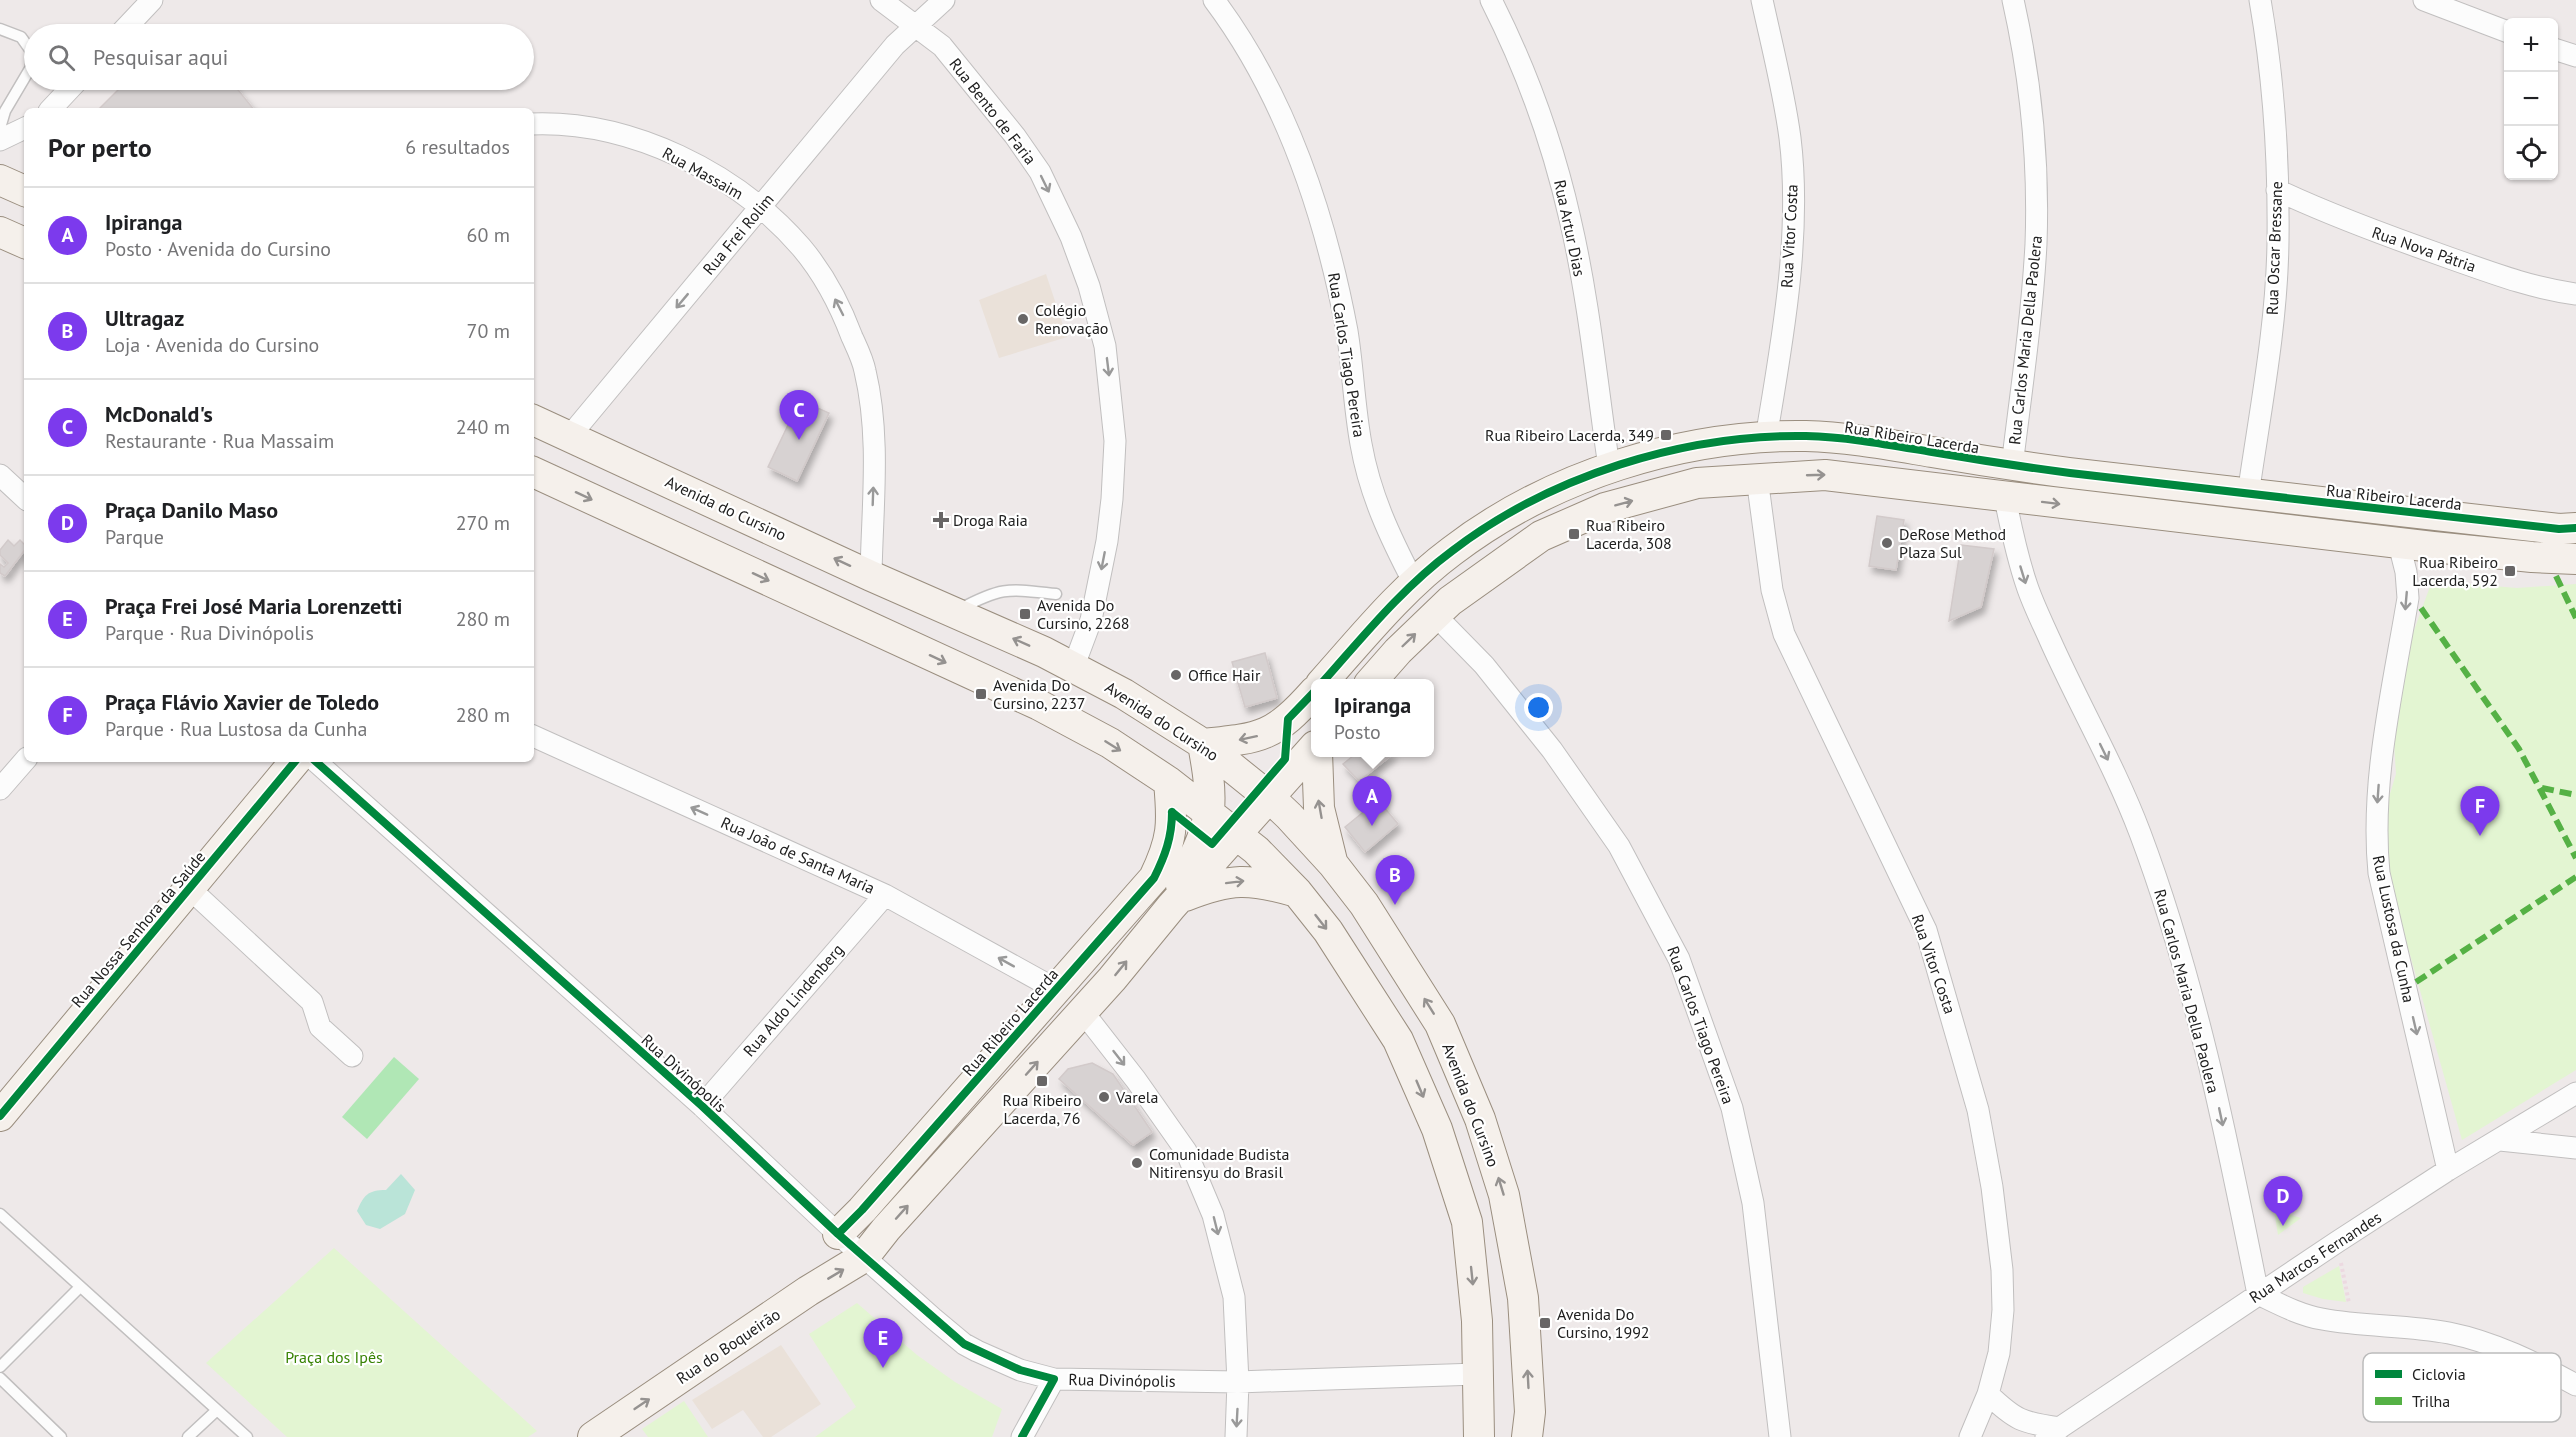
<!DOCTYPE html>
<html lang="pt">
<head>
<meta charset="utf-8">
<style>
	body { margin:0; font-family:"PT Sans",sans-serif; background:#f2f2f2; color:#202124 }
	.controls { position:absolute; right:18px; top:18px; display:grid; overflow:hidden; border-radius:9px; box-shadow:0 2px 4px #0004 }
	.controls button { width:54px; height:54px; display:grid; place-items:center; padding:0; border:0; border-bottom:2px solid #e0e0e0; background:#fff; color:#202124; font:30px sans-serif }
	.you { position:absolute; left:1539px; top:708px; width:21px; height:21px; margin:-15px; border:4px solid #fff; border-radius:50%; background:#1a73e8; box-shadow:0 0 0 9px #1a73e833 }
	.badge { display:grid; place-items:center; width:39px; height:39px; border-radius:50%; background:#7c3aed; color:#fff; font-size:20px; font-weight:700 }
	.pin { position:absolute; translate:-50% -50px; filter:drop-shadow(0 2px 3px #0008) }
	.pin::after { content:''; position:absolute; top:32px; width:21px; height:18px; background:inherit; clip-path:polygon(0 0,100% 0,50% 100%) }
	.popup { position:absolute; left:1311px; top:679px; width:123px; height:78px; box-sizing:border-box; display:grid; place-content:center; border-radius:9px; background:#fff; filter:drop-shadow(0 2px 4px #0005); font-size:20px; white-space:nowrap; color:#757577 }
	.popup b { font-size:22px; color:#202124 }
	.popup::after { content:''; position:absolute; left:50%; top:100%; margin-left:-12px; border:12px solid transparent; border-top-color:#fff }
	.list { margin:0; padding:0; list-style:none }
	h2 { display:flex; justify-content:space-between; align-items:center; height:78px; margin:0; padding:0 24px; font-size:26px }
	h2 small { font-size:20px; font-weight:400; color:#757577 }
	.list li { display:grid; grid-template-columns:39px 1fr auto; gap:18px; align-items:center; box-sizing:border-box; height:96px; padding:0 24px; border-top:2px solid #e0e0e0 }
	.list b { display:block; font-size:22px; white-space:nowrap }
	.list p { margin:0; font-size:20px; white-space:nowrap; color:#757577 }
	.list em { font-size:20px; font-style:normal; color:#757577 }
	.icon { flex:none; width:33px; height:33px; fill:none; stroke:currentColor; stroke-width:2; stroke-linecap:round; stroke-linejoin:round }
	.map { position:relative; flex:none; width:2576px; height:1437px; overflow:hidden }
	.search { position:absolute; background:#fff; box-shadow:0 2px 4px #0004; left:24px; top:24px; width:510px; height:66px; display:flex; align-items:center; gap:15px; box-sizing:border-box; padding:0 21px; border-radius:33px; color:#757577; font-size:22px }
	.panel { position:absolute; background:#fff; box-shadow:0 2px 4px #0004; left:24px; top:108px; width:510px; height:654px; border-radius:9px }
	.map>svg:first-child { display:block }
	.education { fill:#eae1d9 }
	.park { fill:#e3f5d2 }
	.pitch { fill:#b0e7b5 }
	.water { fill:#bae4d8 }
	.building { fill:#d7d2d2; stroke:#d2caca; stroke-width:1.5; filter:url(#shadow) }
	.lines { fill:none; stroke-linecap:round; stroke-linejoin:round }
	.lane-casing { stroke:#c1bfbf; stroke-width:13 }
	.street-casing { stroke:#c1bfbf; stroke-width:23 }
	.secondary-casing { stroke:#9a8e7f; stroke-width:32 }
	.path { stroke:#ecd9e0; stroke-width:4; stroke-dasharray:3 3; stroke-linecap:butt }
	.lane { stroke:#fcfcfc; stroke-width:10 }
	.street { stroke:#fcfcfc; stroke-width:21 }
	.secondary { stroke:#f5f0eb; stroke-width:30 }
	.quiet { stroke:#55b145; stroke-width:6; stroke-dasharray:12 6; stroke-linecap:butt }
	.cycleway-casing { stroke:#fff; stroke-width:11 }
	.cycleway { stroke:#00873e; stroke-width:8 }
	.oneway { stroke:#999 }
	.oneway2 { stroke:#959290 }
	.poi-dot { fill:#686666; stroke:#fff; stroke-width:2 }
	.labels { text-anchor:middle; stroke-width:4.5; stroke-linejoin:round; paint-order:stroke }
	.street-label { font-size:16px; fill:#202020; stroke:#fff }
	.poi-label { font-size:16px; fill:#202020; stroke:#fff; text-anchor:start }
	.park-label { font-size:16px; fill:#388304; stroke:#fff }
	.key { fill:#fff; stroke:#bcbcbc; stroke-width:1.5 }
	.key-label { font-size:16px; fill:#202020 }
</style>
</head>
<body>
<div class="map">
<svg width="2576" height="1437" viewBox="0 0 2576 1437">
	<defs>
		<filter id="shadow"><feDropShadow dx="3.5" dy="6" stdDeviation="3" flood-color="#0004"/></filter>
	</defs>
	<rect width="100%" height="100%" fill="#eee9e9"/>
	<path class="education" d="M1046 274 1067 337 999 358 979 300Z
		M781 1345 821 1404 771 1437H763L743 1410 712 1429 692 1400Z"/>
	<path class="park" d="M2432 581 2517 588 2576 584V1070L2462 1140 2384 862 2385 810 2396 774 2393 727 2405 655Z
		M2274 1210 2301 1218 2278 1235Z
		M334 1248 537 1431 528 1437H287L206 1363Z
		M2339 1266 2346 1302 2323 1299 2303 1293V1287Z
		M857 1303 917 1355 955 1382 1002 1409 992 1437H815L856 1407 809 1334Z
		M684 1401 708 1437H648L642 1429Z"/>
	<path class="pitch" d="M394 1057 419 1079 367 1139 342 1117Z"/>
	<path class="water" d="M401 1174 415 1190 405 1214 380 1229 366 1225 357 1211C364 1195 368 1190 386 1190Z"/>
	<path class="building" d="M128 80H230L255 111H97Z
		M800 400 829 413 797 481 768 467Z
		M1877 516 1904 520 1896 570 1869 566Z
		M8 540 14 546 20 540 27 547 5 576 0 573V564L4 567 8 563 0 555V550Z
		M1961 545 1994 549 1981 607 1949 621Z
		M1265 653 1277 698 1245 707 1232 662Z
		M1358 752H1391L1393 754 1359 781 1343 764Z
		M1378 800 1398 824 1365 852 1345 827Z
		M1092 1063 1113 1074 1152 1132 1133 1145 1059 1079 1068 1069Z"/>
	<g class="lines">
		<g class="lane-casing">
			<path id="lane" d="M0 29 21 37 31 51V67L5 111 0 128
				M960 609C1003 586 1009 589 1056 594
				M0 1214 247 1437
				M0 1367 80 1287
				M0 1378 61 1437
				M188 1437 217 1410"/>
		</g>
		<g class="street-casing">
			<path id="street" d="M881 0 942 46 1015 136 1040 172 1071 237 1089 286 1105 346 1115 441 1112 499 1107 541 1091 620 1073 668
				M1214 0C1286 96 1325 214 1347 331 1353 368 1354 406 1361 444 1370 495 1390 537 1414 583
				M1491 0C1526 69 1553 144 1570 219 1589 300 1597 385 1609 467
				M1762 0C1772 46 1784 92 1790 138 1802 235 1782 342 1766 438
				M2424 0 2508 32
				M120 34 152 0
				M2554 49 2576 56
				M49 111 78 80
				M531 124C630 120 736 172 801 247 823 273 840 305 852 337 857 348 863 360 865 371 881 438 872 508 871 576
				M0 140 27 127
				M2277 190C2332 216 2387 236 2444 256 2487 271 2530 288 2576 294
				M569 437 895 45 944 0
				M2012 466C2021 392 2032 318 2036 244 2039 162 2031 80 2013 0
				M0 475 27 500
				M1757 478 1772 590 1784 634 1926 930 1978 1110 1992 1187 2002 1270 2003 1310 1999 1353 1988 1394 1970 1437
				M2248 495C2260 411 2277 326 2278 241 2279 160 2274 80 2260 0
				M2005 498C2011 528 2017 557 2027 586 2033 604 2042 622 2050 640 2079 705 2115 767 2140 833 2196 982 2227 1139 2258 1294 2279 1304 2299 1315 2322 1319 2364 1327 2407 1325 2449 1333 2494 1342 2536 1363 2576 1385
				M2399 544 2406 572 2408 598C2393 689 2370 782 2379 873L2448 1170
				M1435 615 1484 665 1552 750 1619 846 1679 959 1732 1108 1753 1203 1780 1437
				M531 735 885 895 1057 990
				M313 759 702 1106 838 1234 934 1319 964 1344 977 1351 1020 1370 1054 1379 1238 1382 1477 1374
				M0 789 27 758
				M189 888 312 1002 320 1027 352 1056
				M1083 1012 1136 1080 1186 1151 1213 1215 1234 1297 1238 1382 1236 1437
				M702 1106 885 895
				M2500 1140 2576 1148
				M1988 1394C2015 1420 2022 1423 2060 1428
				M1022 1437 1054 1379
				M2046 1437 2337 1242 2448 1170 2576 1093"/>
		</g>
		<g class="secondary-casing">
			<path id="secondary" d="M0 180 27 192
				M0 232 27 244
				M531 419 871 576 1044 652 1124 694 1203 744 1270 798 1289 816 1333 864 1364 904 1440 1024 1480 1119 1504 1195 1523 1298 1530 1412 1527 1437
				M531 471 1039 705 1110 743 1169 782 1256 850 1297 892 1328 931 1398 1040 1437 1129 1467 1222 1477 1321 1479 1437
				M1321 684C1362 638 1402 588 1452 551 1550 476 1683 434 1806 436 1848 437 1890 445 1932 452 1978 460 2024 467 2070 473 2233 493 2396 510 2559 529L2576 528
				M1369 684 1398 651 1450 601 1541 536 1605 508 1697 483 1825 475 2433 547 2532 557 2576 559
				M1203 744C1262 738 1274 737 1315 691
				M1317 752 1319 808 1332 861
				M1181 885C1191 862 1207 836 1209 810 1211 788 1207 766 1203 744
				M1185 896C1231 878 1249 878 1297 892
				M0 1116 297 759
				M838 1234 862 1210 1154 878C1173 839 1173 824 1169 782
				M593 1437 808 1291 864 1257 886 1229 1112 979 1171 907 1315 746"/>
		</g>
		<path class="path" d="M2341 1263 2349 1303"/>
		<use href="#lane" class="lane"/>
		<use href="#street" class="street"/>
		<use href="#secondary" class="secondary"/>
		<path class="quiet" d="M2556 576 2576 618
			M2421 608 2519 749 2576 858
			M2542 788 2576 795
			M2416 982 2576 877"/>
		<g class="cycleway-casing">
			<path id="cycleway" d="M1321 684C1362 638 1402 588 1452 551 1550 476 1683 434 1806 436 1848 437 1890 445 1932 452 1978 460 2024 467 2070 473 2233 493 2396 510 2559 529L2576 528
				M313 759 702 1106 838 1234 964 1344 1020 1370 1054 1379 1022 1437
				M1172 812 1212 844 1285 759 1288 719 1315 691
				M0 1116 297 759
				M838 1234 862 1210 1154 878C1165 856 1172 837 1172 812"/>
		</g>
		<use href="#cycleway" class="cycleway"/>
	</g>
	<defs><path id="oneway-shaft" d="M-6 0H5M1.5-3L5.5 0L1.5 3" fill="none" stroke-width="1.6" stroke-linecap="round" stroke-linejoin="round" transform="scale(1.5)"/></defs>
	<g class="oneway">
		<use href="#oneway-shaft" transform="translate(1045 184) rotate(64)"/>
		<use href="#oneway-shaft" transform="translate(682 301) rotate(130)"/>
		<use href="#oneway-shaft" transform="translate(839 307) rotate(-117)"/>
		<use href="#oneway-shaft" transform="translate(1108 367) rotate(83)"/>
		<use href="#oneway-shaft" transform="translate(873 496) rotate(-88)"/>
		<use href="#oneway-shaft" transform="translate(1103 561) rotate(101)"/>
		<use href="#oneway-shaft" transform="translate(2023 575) rotate(73)"/>
		<use href="#oneway-shaft" transform="translate(2406 601) rotate(95)"/>
		<use href="#oneway-shaft" transform="translate(2104 752) rotate(64)"/>
		<use href="#oneway-shaft" transform="translate(2378 794) rotate(94)"/>
		<use href="#oneway-shaft" transform="translate(699 811) rotate(-156)"/>
		<use href="#oneway-shaft" transform="translate(1006 962) rotate(-151)"/>
		<use href="#oneway-shaft" transform="translate(2415 1026) rotate(77)"/>
		<use href="#oneway-shaft" transform="translate(1119 1058) rotate(52)"/>
		<use href="#oneway-shaft" transform="translate(2221 1117) rotate(78)"/>
		<use href="#oneway-shaft" transform="translate(1216 1226) rotate(76)"/>
		<use href="#oneway-shaft" transform="translate(1237 1418) rotate(93)"/>
	</g>
	<g class="oneway2">
		<use href="#oneway-shaft" transform="translate(1816 475) rotate(-2)"/>
		<use href="#oneway-shaft" transform="translate(584 496) rotate(25)"/>
		<use href="#oneway-shaft" transform="translate(1624 503) rotate(-15)"/>
		<use href="#oneway-shaft" transform="translate(2051 503) rotate(7)"/>
		<use href="#oneway-shaft" transform="translate(842 562) rotate(-155)"/>
		<use href="#oneway-shaft" transform="translate(761 577) rotate(25)"/>
		<use href="#oneway-shaft" transform="translate(1409 640) rotate(-44)"/>
		<use href="#oneway-shaft" transform="translate(1021 642) rotate(-156)"/>
		<use href="#oneway-shaft" transform="translate(938 659) rotate(25)"/>
		<use href="#oneway-shaft" transform="translate(1248 738) rotate(168)"/>
		<use href="#oneway-shaft" transform="translate(1113 746) rotate(32)"/>
		<use href="#oneway-shaft" transform="translate(1320 809) rotate(-100)"/>
		<use href="#oneway-shaft" transform="translate(1235 882) rotate(-7)"/>
		<use href="#oneway-shaft" transform="translate(1321 922) rotate(52)"/>
		<use href="#oneway-shaft" transform="translate(1121 968) rotate(-51)"/>
		<use href="#oneway-shaft" transform="translate(1429 1006) rotate(-122)"/>
		<use href="#oneway-shaft" transform="translate(1032 1068) rotate(-48)"/>
		<use href="#oneway-shaft" transform="translate(1420 1089) rotate(67)"/>
		<use href="#oneway-shaft" transform="translate(1501 1186) rotate(-107)"/>
		<use href="#oneway-shaft" transform="translate(902 1212) rotate(-48)"/>
		<use href="#oneway-shaft" transform="translate(836 1274) rotate(-31)"/>
		<use href="#oneway-shaft" transform="translate(1472 1276) rotate(84)"/>
		<use href="#oneway-shaft" transform="translate(1528 1379) rotate(-93)"/>
		<use href="#oneway-shaft" transform="translate(642 1404) rotate(-34)"/>
	</g>
	<g class="poi-dot">
		<circle cx="1023" cy="319" r="6"/>
		<rect x="1660" y="429" width="12" height="12" rx="3"/>
		<path d="M938 511h6v6h6v6h-6v6h-6v-6h-6v-6h6z"/>
		<rect x="1568" y="528" width="12" height="12" rx="3"/>
		<circle cx="1887" cy="543" r="6"/>
		<rect x="2504" y="565" width="12" height="12" rx="3"/>
		<rect x="1019" y="608" width="12" height="12" rx="3"/>
		<circle cx="1176" cy="675" r="6"/>
		<rect x="975" y="688" width="12" height="12" rx="3"/>
		<rect x="1036" y="1075" width="12" height="12" rx="3"/>
		<circle cx="1104" cy="1097" r="6"/>
		<circle cx="1137" cy="1163" r="6"/>
		<rect x="1539" y="1317" width="12" height="12" rx="3"/>
	</g>
	<g class="labels">
		<g class="street-label">
			<text transform="translate(993 111) rotate(52)" y="6">Rua Bento de Faria</text>
			<text transform="translate(703 173) rotate(29)" y="6">Rua Massaim</text>
			<text transform="translate(1570 228) rotate(78)" y="6">Rua Artur Dias</text>
			<text transform="translate(738 234) rotate(-50)" y="6">Rua Frei Rolim</text>
			<text transform="translate(1789 236) rotate(-87)" y="6">Rua Vitor Costa</text>
			<text transform="translate(2274 248) rotate(-88)" y="6">Rua Oscar Bressane</text>
			<text transform="translate(2424 249) rotate(19)" y="6">Rua Nova Pátria</text>
			<text transform="translate(2025 340) rotate(-84)" y="6">Rua Carlos Maria Della Paolera</text>
			<text transform="translate(1347 355) rotate(81)" y="6">Rua Carlos Tiago Pereira</text>
			<text transform="translate(1912 437) rotate(9)" y="6">Rua Ribeiro Lacerda</text>
			<text transform="translate(2394 497) rotate(6)" y="6">Rua Ribeiro Lacerda</text>
			<text transform="translate(726 508) rotate(25)" y="6">Avenida do Cursino</text>
			<text transform="translate(1162 721) rotate(33)" y="6">Avenida do Cursino</text>
			<text transform="translate(798 855) rotate(24)" y="6">Rua João de Santa Maria</text>
			<text transform="translate(138 929) rotate(-50)" y="6">Rua Nossa Senhora da Saúde</text>
			<text transform="translate(2394 929) rotate(78)" y="6">Rua Lustosa da Cunha</text>
			<text transform="translate(1934 964) rotate(71)" y="6">Rua Vitor Costa</text>
			<text transform="translate(2187 991) rotate(75)" y="6">Rua Carlos Maria Della Paolera</text>
			<text transform="translate(793 1000) rotate(-49)" y="6">Rua Aldo Lindenberg</text>
			<text transform="translate(1010 1022) rotate(-49)" y="6">Rua Ribeiro Lacerda</text>
			<text transform="translate(1701 1025) rotate(70)" y="6">Rua Carlos Tiago Pereira</text>
			<text transform="translate(684 1073) rotate(42)" y="6">Rua Divinópolis</text>
			<text transform="translate(1471 1105) rotate(69)" y="6">Avenida do Cursino</text>
			<text transform="translate(2315 1257) rotate(-33)" y="6">Rua Marcos Fernandes</text>
			<text transform="translate(728 1346) rotate(-34)" y="6">Rua do Boqueirão</text>
			<text transform="translate(1122 1380) rotate(1)" y="6">Rua Divinópolis</text>
		</g>
		<g class="poi-label">
			<text x="1035" y="316">Colégio<tspan x="1035" dy="18">Renovação</tspan></text>
			<text x="1654" y="441" text-anchor="end">Rua Ribeiro Lacerda, 349</text>
			<text x="953" y="526">Droga Raia</text>
			<text x="1586" y="531">Rua Ribeiro<tspan x="1586" dy="18">Lacerda, 308</tspan></text>
			<text x="1899" y="540">DeRose Method<tspan x="1899" dy="18">Plaza Sul</tspan></text>
			<text x="2498" y="568" text-anchor="end">Rua Ribeiro<tspan x="2498" dy="18">Lacerda, 592</tspan></text>
			<text x="1037" y="611">Avenida Do<tspan x="1037" dy="18">Cursino, 2268</tspan></text>
			<text x="1188" y="681">Office Hair</text>
			<text x="993" y="691">Avenida Do<tspan x="993" dy="18">Cursino, 2237</tspan></text>
			<text x="1116" y="1103">Varela</text>
			<text x="1042" y="1106" text-anchor="middle">Rua Ribeiro<tspan x="1042" dy="18">Lacerda, 76</tspan></text>
			<text x="1149" y="1160">Comunidade Budista<tspan x="1149" dy="18">Nitirensyu do Brasil</tspan></text>
			<text x="1557" y="1320">Avenida Do<tspan x="1557" dy="18">Cursino, 1992</tspan></text>
		</g>
		<g class="park-label">
			<text x="334" y="1363">Praça dos Ipês</text>
		</g>
	</g>
	<rect x="2363" y="1353" width="198" height="69" rx="9" class="key"/>
	<rect x="2375" y="1370" width="27" height="8" fill="#00873e"/>
	<rect x="2375" y="1397" width="27" height="8" fill="#55b145"/>
	<g class="key-label">
		<text x="2412" y="1380">Ciclovia</text>
		<text x="2412" y="1407">Trilha</text>
	</g>
</svg>
<div class="controls">
<button>+</button>
<button>−</button>
<button><svg class="icon" aria-label="locate" viewBox="0 0 24 24"><circle cx="12" cy="12" r="6"/><path d="M12 2v4M12 18v4M2 12h4M18 12h4"/></svg></button>
</div>
<div class="you"></div>
<div class="pin badge" style="left:1372px;top:826px">A</div>
<div class="popup"><b>Ipiranga</b>Posto</div>
<div class="pin badge" style="left:1395px;top:905px">B</div>
<div class="pin badge" style="left:799px;top:440px">C</div>
<div class="pin badge" style="left:2283px;top:1226px">D</div>
<div class="pin badge" style="left:883px;top:1368px">E</div>
<div class="pin badge" style="left:2480px;top:836px">F</div>
<div class="search"><svg class="icon" aria-label="search" viewBox="0 0 24 24"><circle cx="10" cy="10" r="6"/><path d="M15 15l6 6"/></svg>Pesquisar aqui</div>
<section class="panel">
<h2>Por perto<small>6 resultados</small></h2>
<ul class="list">
<li><span class="badge">A</span><div><b>Ipiranga</b><p>Posto · Avenida do Cursino</p></div><em>60 m</em></li>
<li><span class="badge">B</span><div><b>Ultragaz</b><p>Loja · Avenida do Cursino</p></div><em>70 m</em></li>
<li><span class="badge">C</span><div><b>McDonald's</b><p>Restaurante · Rua Massaim</p></div><em>240 m</em></li>
<li><span class="badge">D</span><div><b>Praça Danilo Maso</b><p>Parque</p></div><em>270 m</em></li>
<li><span class="badge">E</span><div><b>Praça Frei José Maria Lorenzetti</b><p>Parque · Rua Divinópolis</p></div><em>280 m</em></li>
<li><span class="badge">F</span><div><b>Praça Flávio Xavier de Toledo</b><p>Parque · Rua Lustosa da Cunha</p></div><em>280 m</em></li>
</ul>
</section>
</div>
</body>
</html>
